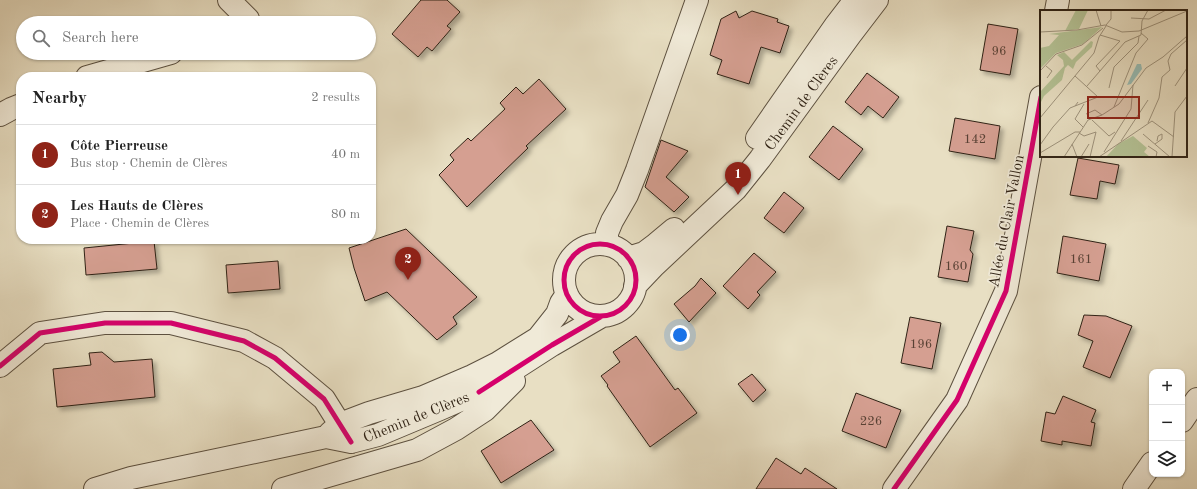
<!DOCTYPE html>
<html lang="en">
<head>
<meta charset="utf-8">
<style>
	body { margin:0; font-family:"Old Standard TT",serif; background:#f2f2f2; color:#222 }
	.controls { position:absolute; right:12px; bottom:12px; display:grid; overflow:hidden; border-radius:8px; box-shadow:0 1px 3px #0004 }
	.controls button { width:36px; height:36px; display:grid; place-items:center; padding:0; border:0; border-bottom:1px solid #e0e0e0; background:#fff; color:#222; font:20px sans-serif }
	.you { position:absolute; left:680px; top:335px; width:14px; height:14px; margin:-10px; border:3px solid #fff; border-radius:50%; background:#1a73e8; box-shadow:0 0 0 6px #1a73e833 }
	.badge { display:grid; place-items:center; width:26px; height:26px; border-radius:50%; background:#8f2418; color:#fff; font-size:13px; font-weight:700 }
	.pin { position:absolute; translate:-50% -33px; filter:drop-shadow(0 1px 2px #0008) }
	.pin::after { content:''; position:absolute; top:21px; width:14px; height:12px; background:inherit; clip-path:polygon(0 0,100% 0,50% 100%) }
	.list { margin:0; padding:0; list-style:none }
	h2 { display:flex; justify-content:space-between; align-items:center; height:52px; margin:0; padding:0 16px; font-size:17px }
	h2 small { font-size:13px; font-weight:400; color:#767676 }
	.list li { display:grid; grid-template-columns:26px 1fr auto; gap:12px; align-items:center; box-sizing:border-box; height:60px; padding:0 16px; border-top:1px solid #e0e0e0 }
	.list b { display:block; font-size:15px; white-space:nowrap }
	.list p { margin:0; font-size:13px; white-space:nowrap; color:#767676 }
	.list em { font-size:13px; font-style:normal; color:#767676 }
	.icon { flex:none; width:22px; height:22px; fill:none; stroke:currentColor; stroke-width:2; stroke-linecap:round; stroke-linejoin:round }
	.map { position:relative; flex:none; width:1197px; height:489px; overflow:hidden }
	.search { position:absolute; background:#fff; box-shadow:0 1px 3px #0004; left:16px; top:16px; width:360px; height:44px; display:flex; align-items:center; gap:10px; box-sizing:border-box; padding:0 14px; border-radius:22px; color:#767676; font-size:15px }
	.panel { position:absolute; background:#fff; box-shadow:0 1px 3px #0004; left:16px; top:72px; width:360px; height:172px; border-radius:16px }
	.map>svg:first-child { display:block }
	.building { fill:#d59f91; stroke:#2f2215; filter:url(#shadow) }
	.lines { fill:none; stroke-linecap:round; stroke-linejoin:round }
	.minor-casing { stroke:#5d5140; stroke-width:24 }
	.minor { stroke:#f0ead8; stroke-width:22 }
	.cycleway-casing { stroke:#f0ead8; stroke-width:8 }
	.cycleway { stroke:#d6006c; stroke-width:5 }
	.labels { text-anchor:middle; stroke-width:3.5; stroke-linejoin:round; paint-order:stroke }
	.number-label { font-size:13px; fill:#584134 }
	.street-label { font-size:15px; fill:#2f2215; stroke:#f0ead8 }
	.inset-road { fill:none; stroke:#9e937d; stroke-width:1 }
	.view { fill:#8f2418; fill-opacity:0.15; stroke:#8f2418; stroke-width:2 }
	.inset-edge { fill:none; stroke:#2f2215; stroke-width:2 }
</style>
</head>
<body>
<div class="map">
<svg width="1197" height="489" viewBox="0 0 1197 489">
	<defs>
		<filter id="shadow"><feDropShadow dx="3.5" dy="3.5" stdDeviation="2" flood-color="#0004"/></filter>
	</defs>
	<rect width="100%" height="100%" fill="#e8dfc3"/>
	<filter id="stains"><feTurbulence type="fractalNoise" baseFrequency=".005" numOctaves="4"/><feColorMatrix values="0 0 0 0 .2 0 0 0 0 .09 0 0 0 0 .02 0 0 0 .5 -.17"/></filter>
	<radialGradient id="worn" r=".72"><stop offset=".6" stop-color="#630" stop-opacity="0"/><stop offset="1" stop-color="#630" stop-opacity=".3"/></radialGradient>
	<path class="building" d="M421 0H447L460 12 447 26 451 29 432 51 427 47 418 57 392 34Z
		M736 11 739 18 752 11 778 19 777 22 789 26 780 53 761 47 749 84 717 74 722 60 710 55 721 19Z
		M988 24 1018 29 1010 75 980 70Z
		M867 73 899 97 883 118 868 106 861 115 845 102Z
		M539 79 566 109 526 146 528 148 467 207 439 175 454 160 450 155 468 138 471 141 505 109 500 103 516 87 523 94Z
		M955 118 1000 126 995 159 949 151Z
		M833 126 863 149 839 180 809 157Z
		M661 140 688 151 666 177 689 197 674 212 645 187Z
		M1078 158 1119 165 1115 184 1100 181 1097 199 1070 195Z
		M784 192 804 208 784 233 764 218Z
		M947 226 974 231 970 250 973 254 968 282 938 277Z
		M406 229 477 297 453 317 457 324 437 340 387 292 365 301 354 268 349 248Z
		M1063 236 1106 244 1099 281 1057 273Z
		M154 241 157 269 86 275 84 248Z
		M754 253 776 272 757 292 760 295 748 309 723 286Z
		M278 261 280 289 228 293 226 265Z
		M701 278 716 293 689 322 674 304 695 286Z
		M1084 315 1106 316 1132 326 1110 378 1083 367 1093 341 1078 335Z
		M910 317 941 323 932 369 901 363Z
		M636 336 675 390 678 388 697 413 650 447 607 386 608 385 601 376 620 362 613 352Z
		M102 352 114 362 152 359 155 397 57 407 53 369 91 365 89 353Z
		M752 374 766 390 753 402 738 384Z
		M856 393 901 410 886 448 842 431Z
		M1063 396 1096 410 1091 422 1095 423 1091 446 1062 441V445L1041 441 1046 412 1055 414Z
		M531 420 554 450 501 483 481 451Z
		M776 458 801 474 805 468 837 489H756Z"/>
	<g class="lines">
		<g class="minor-casing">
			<path id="minor" d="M229 0 248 19 244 23
				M1056 11 1058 0
				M87 77 171 53
				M0 115 11 109 21 105
				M757 138 835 26 855 0
				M564 280a36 36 0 1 1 72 0a36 36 0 1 1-72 0Z
				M607 245V233L612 221 627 195 637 170 697 0
				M628 258 644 253 656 244 674 229
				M635 286 654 266 736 189 760 159 851 34 877 0
				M0 366 40 333 105 323H171L244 341 275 358 324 399 351 442
				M1182 421 1197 399
				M330 433 340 424 369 413 423 397 472 376 498 363 538 338 557 314 561 303 567 294
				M95 489 131 478 326 437 351 442 378 435 440 409 479 392 552 345 602 316
				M283 489 417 450 456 429 485 410 514 381
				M894 489 957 400 1006 291 1041 97
				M1134 489 1152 463"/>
		</g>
		<use href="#minor" class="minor"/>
		<g class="cycleway-casing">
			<path id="cycleway" d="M564 280a36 36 0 1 1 72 0a36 36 0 1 1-72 0Z
				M0 366 40 333 105 323H171L244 341 275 358 324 399 351 442
				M479 392 552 345 602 316
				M894 489 957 400 1006 291 1041 97"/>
		</g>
		<use href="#cycleway" class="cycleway"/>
	</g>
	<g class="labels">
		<g class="number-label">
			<text x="999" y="55">96</text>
			<text x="975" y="143">142</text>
			<text x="1081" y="263">161</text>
			<text x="956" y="270">160</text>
			<text x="921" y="348">196</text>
			<text x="871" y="425">226</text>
		</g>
		<g class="street-label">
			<text transform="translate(801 103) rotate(-54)" y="5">Chemin de Clères</text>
			<text transform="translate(1006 221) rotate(-79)" y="5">Allée du Clair Vallon</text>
			<text transform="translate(416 417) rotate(-22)" y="5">Chemin de Clères</text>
		</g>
	</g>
	<g transform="translate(1040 10)">
		<rect width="147" height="147" fill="#e8dfc3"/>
		<path d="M36 0H48L39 19 25 21ZM62 17 43 34 16 43 0 59V38L9 36 19 25 9 24ZM51 31 53 32 52 37 36 52 33 59 28 55 25 58 22 70 4 86 0 94V82L24 56 23 50 17 45 24 42 32 50ZM93 126 107 138 104 142 110 147H66L78 134Z" fill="#b4c295"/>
		<path d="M97 54H101L102 59 91 74 87 75Z" fill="#97bcb5"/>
		<path class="inset-road" d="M56 0 61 16M91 8 109 9 126 0M66 15 71 9V0M0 22 37 20 65 15 82 22 99 21 147 1M60 25 80 31M6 56 12 61 7 68M0 61 16 44 42 35 63 18M60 61 56 56 80 31M35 66 58 87 35 96 38 92M47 76 85 32 101 25 102 11 108 0M135 76 147 58M69 78 74 57 98 33 99 26M74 97 96 43 108 29 101 23M46 104 55 100 62 105M62 105 79 94 106 58 123 47 147 26M0 108 54 43 59 27 66 16M52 110 69 126 75 122M108 113 119 88 122 67 130 60 128 51 131 44 147 30M43 117 35 109 44 94M39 123 44 126 56 122 50 147M103 124 130 147M81 131 108 90M32 134 37 147M115 134 122 129V124L118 126 117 131M0 135 13 117 30 98 35 96M108 136 117 142 116 147M64 142 91 99 93 75M0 143 35 122H40M24 147 48 110 62 105M41 147 49 134M59 147 112 111 134 127M132 147 135 102 147 86"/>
		<path class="view" d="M48 87H99V108H48Z"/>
		<rect width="147" height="147" class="inset-edge"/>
	</g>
	<rect width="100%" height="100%" filter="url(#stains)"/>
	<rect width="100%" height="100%" fill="url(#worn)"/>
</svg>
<div class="controls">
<button>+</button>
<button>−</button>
<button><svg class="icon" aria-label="layers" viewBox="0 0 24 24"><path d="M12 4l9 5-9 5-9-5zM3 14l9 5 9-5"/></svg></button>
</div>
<div class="you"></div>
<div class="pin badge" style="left:738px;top:195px">1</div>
<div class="pin badge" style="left:408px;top:280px">2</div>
<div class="search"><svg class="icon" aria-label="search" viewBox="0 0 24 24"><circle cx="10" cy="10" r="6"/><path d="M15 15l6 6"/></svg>Search here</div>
<section class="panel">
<h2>Nearby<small>2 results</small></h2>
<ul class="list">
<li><span class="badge">1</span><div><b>Côte Pierreuse</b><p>Bus stop · Chemin de Clères</p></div><em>40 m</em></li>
<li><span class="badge">2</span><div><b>Les Hauts de Clères</b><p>Place · Chemin de Clères</p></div><em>80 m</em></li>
</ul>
</section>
</div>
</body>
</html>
